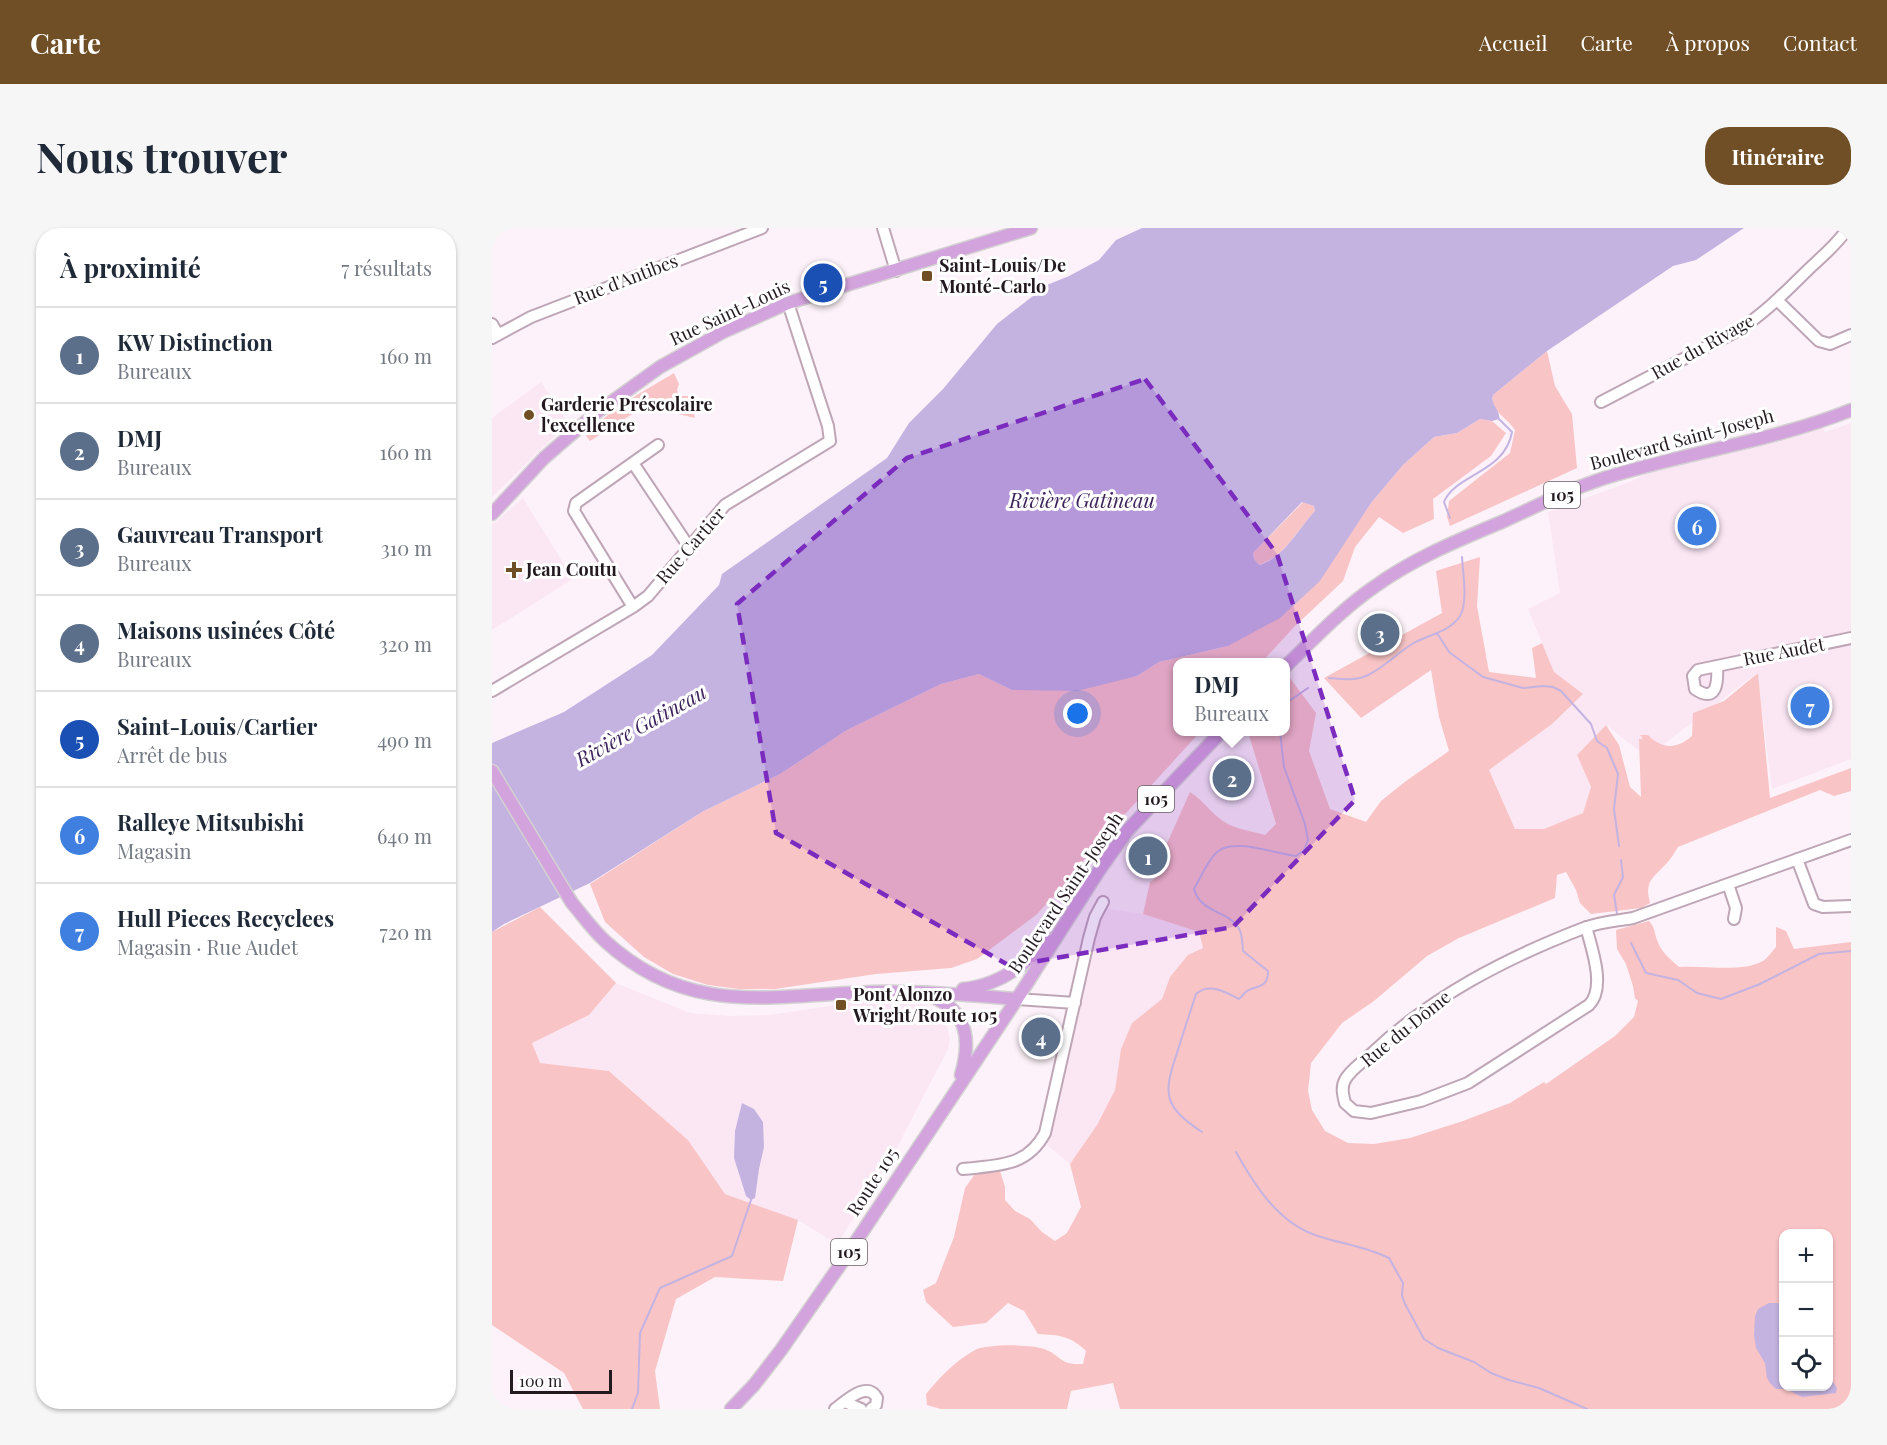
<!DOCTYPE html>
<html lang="fr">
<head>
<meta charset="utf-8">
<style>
	body { margin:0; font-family:"Playfair Display",serif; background:#f6f6f7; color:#1f2937 }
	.controls { position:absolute; right:18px; bottom:18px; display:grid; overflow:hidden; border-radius:12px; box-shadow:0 2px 4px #0004 }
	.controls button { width:54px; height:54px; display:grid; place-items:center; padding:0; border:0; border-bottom:2px solid #e0e1e3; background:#fff; color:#1f2937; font:30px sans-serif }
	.scale { position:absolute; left:18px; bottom:15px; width:102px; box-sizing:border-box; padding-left:6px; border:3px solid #231a20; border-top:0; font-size:16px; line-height:21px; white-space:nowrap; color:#231a20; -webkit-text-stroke:4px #fff; paint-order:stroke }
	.you { position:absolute; left:586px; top:486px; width:21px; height:21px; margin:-15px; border:4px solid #fff; border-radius:50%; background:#1a73e8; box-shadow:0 0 0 9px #1a73e833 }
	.badge { display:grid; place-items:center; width:39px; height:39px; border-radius:50%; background:#704f26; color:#fff; font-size:20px; font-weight:700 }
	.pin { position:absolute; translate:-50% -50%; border:3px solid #fff; box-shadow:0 2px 6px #0006 }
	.popup { position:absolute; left:681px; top:430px; width:117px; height:78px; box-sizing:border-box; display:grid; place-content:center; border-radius:12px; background:#fff; filter:drop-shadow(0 2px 4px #0005); font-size:20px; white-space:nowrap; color:#747a83 }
	.popup b { font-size:22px; color:#1f2937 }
	.popup::after { content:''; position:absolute; left:50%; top:100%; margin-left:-12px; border:12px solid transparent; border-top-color:#fff }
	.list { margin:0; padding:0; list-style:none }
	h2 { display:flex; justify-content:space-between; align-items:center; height:78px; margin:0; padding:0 24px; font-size:26px }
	h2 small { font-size:20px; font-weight:400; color:#747a83 }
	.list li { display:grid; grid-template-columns:39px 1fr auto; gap:18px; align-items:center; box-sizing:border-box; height:96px; padding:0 24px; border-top:2px solid #e0e1e3 }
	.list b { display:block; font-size:22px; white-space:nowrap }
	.list p { margin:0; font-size:20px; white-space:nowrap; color:#747a83 }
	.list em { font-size:20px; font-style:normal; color:#747a83 }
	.icon { flex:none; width:33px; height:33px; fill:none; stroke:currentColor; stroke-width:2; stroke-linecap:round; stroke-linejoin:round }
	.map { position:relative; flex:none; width:1359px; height:1181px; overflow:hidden; border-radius:24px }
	header { display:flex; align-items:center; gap:36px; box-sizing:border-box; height:84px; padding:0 30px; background:#704f26; color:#fff }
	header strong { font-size:28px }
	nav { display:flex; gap:33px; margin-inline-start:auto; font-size:21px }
	.intro { display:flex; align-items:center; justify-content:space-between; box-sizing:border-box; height:144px; padding:0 36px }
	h1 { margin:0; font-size:42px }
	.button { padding:15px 27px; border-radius:24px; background:#704f26; color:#fff; font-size:21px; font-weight:700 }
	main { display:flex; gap:36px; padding:0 36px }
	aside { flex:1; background:#fff; border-radius:24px; box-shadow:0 2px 4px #0004 }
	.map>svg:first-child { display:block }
	.built { fill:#fbe7f4 }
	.green { fill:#f9c4c6; fill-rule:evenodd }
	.water { fill:#c4b3e1; fill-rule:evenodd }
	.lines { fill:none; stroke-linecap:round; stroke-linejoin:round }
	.stream { stroke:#c4b3e1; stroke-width:2 }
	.minor-casing { stroke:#bfa6b7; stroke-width:14 }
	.major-casing { stroke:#d3d1d2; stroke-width:15 }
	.minor { stroke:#fff; stroke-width:10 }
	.major { stroke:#d3a3dd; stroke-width:12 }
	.marked { fill:#7b2cbf; fill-opacity:0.2; stroke:#7b2cbf; stroke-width:4.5; stroke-dasharray:12 8; stroke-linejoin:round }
	.poi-dot { fill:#704f26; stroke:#fff; stroke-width:2 }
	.labels { text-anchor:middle; stroke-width:6; stroke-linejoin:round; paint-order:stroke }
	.shield { fill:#fff; stroke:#655f63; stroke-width:1.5 }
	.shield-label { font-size:16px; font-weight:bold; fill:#231a20 }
	.poi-label { font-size:18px; font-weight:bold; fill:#231a20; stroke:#fff; text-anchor:start }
	.street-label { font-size:18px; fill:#231a20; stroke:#fff }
	.water-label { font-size:20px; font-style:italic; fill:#3c235b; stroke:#fff }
</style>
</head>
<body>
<header>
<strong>Carte</strong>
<nav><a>Accueil</a><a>Carte</a><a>À propos</a><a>Contact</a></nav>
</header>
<div class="intro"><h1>Nous trouver</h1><a class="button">Itinéraire</a></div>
<main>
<aside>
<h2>À proximité<small>7 résultats</small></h2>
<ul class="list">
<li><span class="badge" style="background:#5c6f8a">1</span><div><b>KW Distinction</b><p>Bureaux</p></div><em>160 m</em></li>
<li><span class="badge" style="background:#5c6f8a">2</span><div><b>DMJ</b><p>Bureaux</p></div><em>160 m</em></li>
<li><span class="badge" style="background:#5c6f8a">3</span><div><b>Gauvreau Transport</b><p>Bureaux</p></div><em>310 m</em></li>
<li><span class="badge" style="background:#5c6f8a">4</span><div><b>Maisons usinées Côté</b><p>Bureaux</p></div><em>320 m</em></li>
<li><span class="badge" style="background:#1a4fb4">5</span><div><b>Saint-Louis/Cartier</b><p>Arrêt de bus</p></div><em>490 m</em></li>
<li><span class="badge" style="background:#3f7fe0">6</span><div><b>Ralleye Mitsubishi</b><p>Magasin</p></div><em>640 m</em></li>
<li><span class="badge" style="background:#3f7fe0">7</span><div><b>Hull Pieces Recyclees</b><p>Magasin · Rue Audet</p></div><em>720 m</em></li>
</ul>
</aside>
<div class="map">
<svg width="1359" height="1181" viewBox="0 0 1359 1181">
	<rect width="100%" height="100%" fill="#fdf2f9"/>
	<path class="built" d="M49 154 76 195 0 269V190Z
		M1327 193 1333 204 1359 195V531L1280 561 1265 445 1155 529 1114 497 1085 527 1099 560 1091 585 1052 601H1023L997 542 1060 496 1062 444 1036 381 1068 365 1056 284 1140 253 1181 232Z
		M31 270 81 351 0 402V297Z
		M613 680 651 686 707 704 711 720 678 749 670 771 640 795 629 821 623 862 605 897 578 936 555 917 603 705Z
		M124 755 198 785 238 788 278 787 363 774 401 772 428 774 437 779 448 788 455 799 458 811 456 821 399 931 345 1016 306 992 233 966 196 912 118 843 48 835 40 815 97 787Z"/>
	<path class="green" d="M1055 123 1063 158 1080 186 1085 240 958 298 955 289 957 273 1018 225 1023 202C1015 189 998 183 1001 167Z
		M182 145 187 156 185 162 187 168H198L203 190 165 181 145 183 98 213 94 208C117 181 152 163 182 145Z
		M988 191 1000 193 1014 205 999 228 941 271 942 291 911 305 887 289 863 319 851 353 802 399 770 434H686V504H708L594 629 568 662 544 687 485 731 459 740 384 746 283 761H247L216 757 181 746 152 729 113 694 98 656 210 584 288 546 355 502 449 456 487 446 520 462 645 448 667 434 736 418 856 308 879 275 911 237 942 209 965 205Z
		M811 274 822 278 823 283C806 301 792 330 766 337L762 331 761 325Z
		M988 329 985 378 997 444 1044 450 1040 420 1050 415 1062 444 1091 466 1060 496 997 542 1023 601H1052L1091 585 1099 559 1085 527 1114 497 1127 517 1138 559 1149 569 1147 511H1151L1148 507H1156C1171 522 1185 521 1200 508L1201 485 1232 473 1266 445 1278 570 1359 540V563L1342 568 1328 562 1186 619C1182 625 1179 631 1174 636 1161 650 1152 653 1158 675L1149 680 1099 686 1088 675 1084 662 1074 644 1065 647 1063 670 967 710 935 728 882 773 850 795 819 835 816 863 820 882 833 903 856 915 882 916 918 910 971 893 1018 875 1052 854 1054 856 1123 808 1142 789 1146 773 1143 770 1141 758 1134 736 1125 721 1124 702 1157 693C1163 699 1162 704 1165 712 1169 724 1178 731 1187 739 1212 737 1250 745 1271 733 1276 730 1280 723 1284 719V699L1294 703 1302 721 1359 714V1181H628L621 1155 579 1163 575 1181H449L435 1177 434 1166C447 1150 463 1133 483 1122 495 1116 539 1116 552 1121 571 1128 566 1137 591 1136L594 1123C579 1108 567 1107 546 1106L532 1083 516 1075 494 1095 461 1099 434 1074 431 1062 444 1055 462 1009 473 960 483 946 508 943 513 959V972L523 983 538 991 550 1004 563 1013 575 1005 589 979 578 936 605 897 623 862 629 821 640 795 670 771 678 749 696 727 711 720 707 704 651 686 658 654 664 650 663 642 698 564C711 572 719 585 731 593 742 601 760 603 773 607L784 596 756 504H794V454L798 450 824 485 817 523 838 581 874 594 889 573 914 553 957 523 947 489 939 442 869 490 832 450 950 385 944 343ZM1292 1006H1336V1158H1292Z
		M48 679 124 755 97 787 40 815 48 835 117 843 196 912 233 966 306 992 291 1053 223 1049 184 1071 163 1143 168 1181H91L72 1145 0 1097V704Z"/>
	<path class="water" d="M650 0H1252L1204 32 1181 38 1055 123 1001 167C998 177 1009 182 1007 191L1000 193 988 191 965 205 942 209 911 237 879 275 828 353 788 390 736 418 667 434 645 448 585 463 520 462 487 446 449 456 355 502 288 546 210 584 98 655 12 696 0 704V515L72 484 160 427 227 357 230 346 395 230 417 195 451 161 505 96 555 57 577 48 607 32 624 12ZM810 274 822 278 823 283C806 301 792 330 767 337L762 331 761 325Z
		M250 875 262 881 271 894 272 919 267 941 263 970 259 972 254 968 242 930 243 903Z
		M1277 1075H1286L1291 1078 1292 1158H1336L1337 1138 1339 1151 1345 1160 1344 1165 1310 1169 1294 1161H1284L1278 1155 1275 1150 1273 1135 1264 1120 1262 1107 1263 1088 1266 1081Z"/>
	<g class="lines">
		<path class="stream" d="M958 290 952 274C963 246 1013 245 1020 204L1006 190
			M945 405 957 424 991 449 1031 460 1051 458 1061 459 1069 463 1099 496 1105 513 1115 520 1126 546 1122 581 1127 618
			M837 450C849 451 863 453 874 448 892 440 904 426 920 416 935 407 958 404 968 388 976 376 971 344 970 329
			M794 475 816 460
			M1125 686 1122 667 1131 649 1129 632
			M1139 715 1154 745 1186 752 1205 765 1229 771 1268 756 1327 726 1359 723
			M710 904C671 878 671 866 685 825 691 805 698 785 704 766 717 754 734 764 747 771 750 769 752 765 755 763 765 757 776 761 776 743L751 723C750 715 751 705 746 699 734 682 709 685 702 661 709 649 715 633 725 624 742 609 783 626 804 628L812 622 816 612 813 596 792 539 788 504
			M744 924C763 958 787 996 826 1008 850 1016 875 1019 897 1030L911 1055 910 1068 913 1076 932 1111 946 1120 982 1134 999 1145 1017 1152 1047 1160 1095 1181
			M140 1181 146 1165 148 1105 168 1060 240 1028 259 972"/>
		<g class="minor-casing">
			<path id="minor" d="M391 0 404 43
				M1286 73 1327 113 1338 116 1359 107
				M0 96 6 106
				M0 110 39 89 270 0
				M1109 174 1245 103C1274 85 1296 61 1320 38 1333 26 1346 15 1356 0
				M141 235 197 319
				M141 379 82 283 84 275 166 217
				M1225 438C1226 454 1225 476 1203 461L1201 448 1206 442 1225 438 1359 410
				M0 463 141 379 156 368 233 277 338 213 336 198 296 75
				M1305 631 1322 676 1331 679 1359 678
				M1236 656 1244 680 1242 691
				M1094 699C1100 721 1114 760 1097 777L976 855 929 873 879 885 862 883 853 875C851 867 849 859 853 852 858 842 871 834 879 826 940 768 1014 730 1092 700 1108 694 1124 693 1141 690L1359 612
				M525 771 583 775
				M471 941C506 937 535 939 553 905L597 710 603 689 611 674
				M353 1174 369 1181
				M343 1181C354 1173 375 1152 385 1170L384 1177 379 1181"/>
		</g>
		<g class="major-casing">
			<path id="major" d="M0 286 52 230 104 185 168 139 231 104 296 75 539 0
				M794 438C822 411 850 381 882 359 922 330 967 312 1012 293 1049 276 1086 257 1126 246 1203 223 1284 212 1359 182
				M0 543 80 675C91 688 101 702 113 713 197 790 279 767 380 764 429 763 477 767 525 771
				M471 761C506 758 533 738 556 713
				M436 767C475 781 480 810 469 847
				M239 1181 262 1157 289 1122 355 1027 525 771 606 644 635 603 729 504"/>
		</g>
		<use href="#minor" class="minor"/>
		<use href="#major" class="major"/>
	</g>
	<path class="marked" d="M653 151 785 326 863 572 741 699 518 738 284 605 245 376 415 230Z"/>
	<g class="poi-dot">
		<rect x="429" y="42" width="12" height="12" rx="3"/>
		<circle cx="37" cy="187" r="6"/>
		<path d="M19 333h6v6h6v6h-6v6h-6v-6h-6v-6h6z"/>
		<rect x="343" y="771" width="12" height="12" rx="3"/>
	</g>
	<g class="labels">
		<g class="shield">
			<rect x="1052" y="254" width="36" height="26" rx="4.5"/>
			<rect x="646" y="558" width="36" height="26" rx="4.5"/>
			<rect x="339" y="1011" width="36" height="26" rx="4.5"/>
		</g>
		<g class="shield-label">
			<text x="1070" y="273">105</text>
			<text x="664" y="577">105</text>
			<text x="357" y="1030">105</text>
		</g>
		<g class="poi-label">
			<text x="447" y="44">Saint-Louis/De<tspan x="447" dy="21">Monté-Carlo</tspan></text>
			<text x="49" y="183">Garderie Préscolaire<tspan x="49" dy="21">l'excellence</tspan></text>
			<text x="34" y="348">Jean Coutu</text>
			<text x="361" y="773">Pont Alonzo<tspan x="361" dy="21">Wright/Route 105</tspan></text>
		</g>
		<g class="street-label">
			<text transform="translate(134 52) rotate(-21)" y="6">Rue d'Antibes</text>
			<text transform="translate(238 85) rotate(-25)" y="6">Rue Saint-Louis</text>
			<text transform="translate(1211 119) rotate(-29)" y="6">Rue du Rivage</text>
			<text transform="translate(1190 212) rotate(-15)" y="6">Boulevard Saint-Joseph</text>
			<text transform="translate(199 318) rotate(-49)" y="6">Rue Cartier</text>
			<text transform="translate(1292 424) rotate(-11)" y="6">Rue Audet</text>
			<text transform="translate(574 665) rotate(-56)" y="6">Boulevard Saint-Joseph</text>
			<text transform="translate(914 801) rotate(-39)" y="6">Rue du Dôme</text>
			<text transform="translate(381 954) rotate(-57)" y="6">Route 105</text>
		</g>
		<g class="water-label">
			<text x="590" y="280">Rivière Gatineau</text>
			<text transform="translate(149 498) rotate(-29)" y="7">Rivière Gatineau</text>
		</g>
	</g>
</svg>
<div class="controls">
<button>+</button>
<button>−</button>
<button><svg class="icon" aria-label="locate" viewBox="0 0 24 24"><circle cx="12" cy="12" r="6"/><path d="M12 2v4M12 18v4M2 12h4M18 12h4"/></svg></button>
</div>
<div class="scale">100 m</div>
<div class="you"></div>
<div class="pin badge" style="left:656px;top:628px;background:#5c6f8a">1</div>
<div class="pin badge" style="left:740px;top:550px;background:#5c6f8a">2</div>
<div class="popup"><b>DMJ</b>Bureaux</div>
<div class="pin badge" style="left:888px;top:405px;background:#5c6f8a">3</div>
<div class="pin badge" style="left:549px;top:809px;background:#5c6f8a">4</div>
<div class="pin badge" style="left:331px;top:55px;background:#1a4fb4">5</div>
<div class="pin badge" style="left:1205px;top:298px;background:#3f7fe0">6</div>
<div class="pin badge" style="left:1318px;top:478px;background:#3f7fe0">7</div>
</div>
</main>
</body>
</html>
